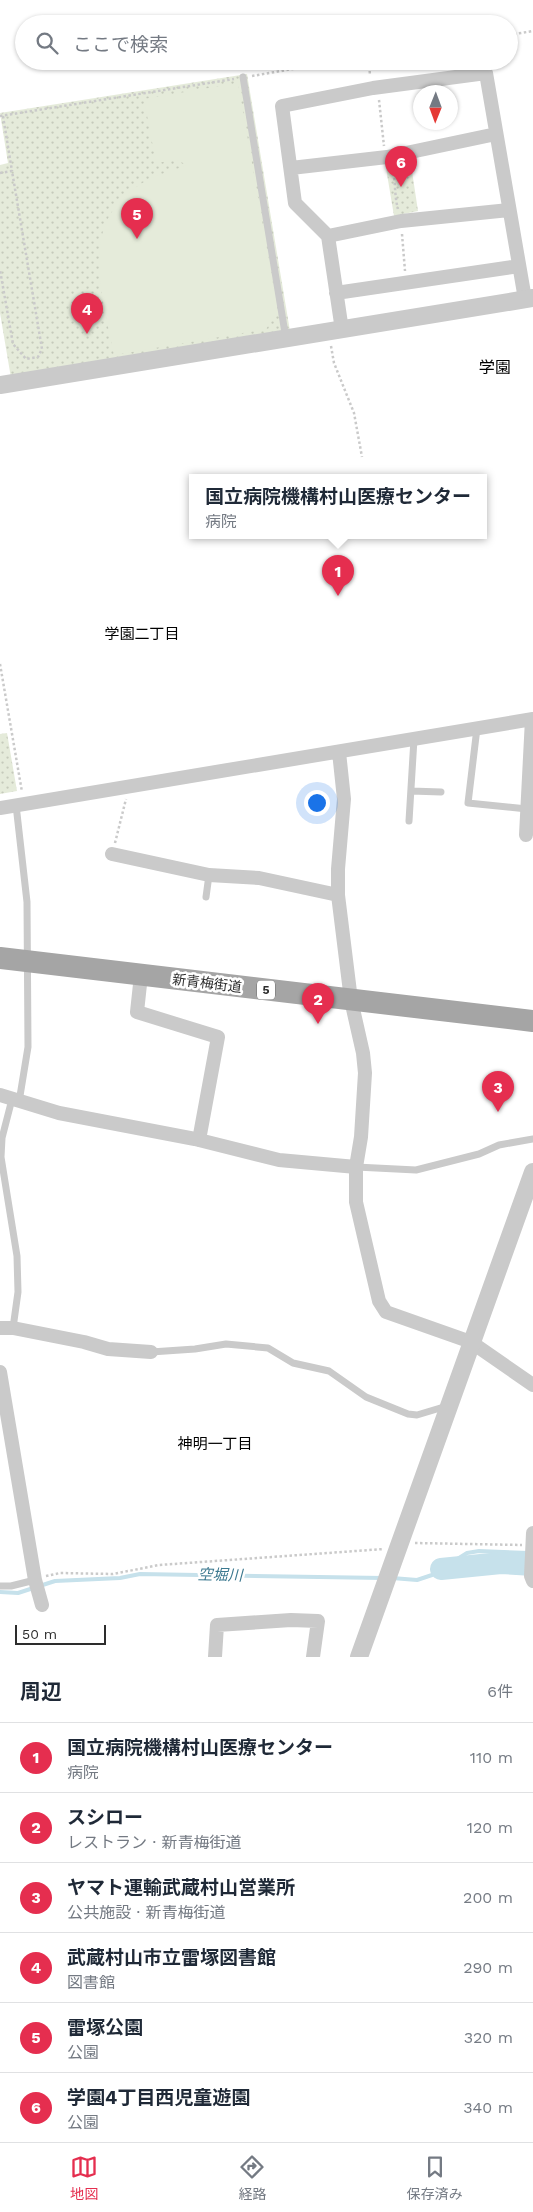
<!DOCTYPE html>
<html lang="ja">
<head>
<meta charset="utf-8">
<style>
	body { margin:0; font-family:"Work Sans","Noto Sans JP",sans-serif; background:#f2f2f3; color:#1f2937 }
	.compass { position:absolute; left:413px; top:85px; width:45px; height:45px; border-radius:50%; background:#fff; box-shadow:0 1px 4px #0004; rotate:181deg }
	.scale { position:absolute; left:15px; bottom:12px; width:91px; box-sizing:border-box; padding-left:5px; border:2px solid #2d2d2d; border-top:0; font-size:14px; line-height:18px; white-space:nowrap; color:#2d2d2d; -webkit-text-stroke:4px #fff; paint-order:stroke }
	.you { position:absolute; left:316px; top:802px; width:18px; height:18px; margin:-12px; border:4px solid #fff; border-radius:50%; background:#1a73e8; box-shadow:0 0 0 8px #1a73e833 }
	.badge { display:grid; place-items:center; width:32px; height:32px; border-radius:50%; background:#e52e4f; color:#fff; font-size:16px; font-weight:700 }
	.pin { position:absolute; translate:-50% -41px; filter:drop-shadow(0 1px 2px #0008) }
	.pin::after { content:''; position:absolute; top:26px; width:18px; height:15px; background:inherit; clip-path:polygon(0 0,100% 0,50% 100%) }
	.popup { position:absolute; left:189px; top:474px; width:298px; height:65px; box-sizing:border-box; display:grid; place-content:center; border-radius:0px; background:#fff; filter:drop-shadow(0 1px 4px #0005); font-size:16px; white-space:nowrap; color:#747a83 }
	.popup b { font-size:19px; color:#1f2937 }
	.popup::after { content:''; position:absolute; left:50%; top:100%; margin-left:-10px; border:10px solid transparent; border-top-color:#fff }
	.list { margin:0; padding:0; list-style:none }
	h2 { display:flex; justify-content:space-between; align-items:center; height:65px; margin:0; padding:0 20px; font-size:21px }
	h2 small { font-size:16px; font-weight:400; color:#747a83 }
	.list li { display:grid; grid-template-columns:32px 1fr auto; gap:15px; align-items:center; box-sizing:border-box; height:70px; padding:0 20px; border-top:1px solid #e0e1e3 }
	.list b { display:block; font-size:19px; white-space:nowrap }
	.list p { margin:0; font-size:16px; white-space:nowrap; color:#747a83 }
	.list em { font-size:16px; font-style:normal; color:#747a83 }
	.icon { flex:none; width:28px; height:28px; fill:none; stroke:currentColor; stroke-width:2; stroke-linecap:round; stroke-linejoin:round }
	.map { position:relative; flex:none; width:533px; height:1657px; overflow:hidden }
	.search { position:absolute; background:#fff; box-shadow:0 1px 4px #0004; left:15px; right:15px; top:15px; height:55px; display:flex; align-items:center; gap:12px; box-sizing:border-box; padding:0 18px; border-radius:28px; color:#747a83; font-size:19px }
	.sheet { height:485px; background:#fff }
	nav { display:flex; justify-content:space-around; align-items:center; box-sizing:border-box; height:70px; border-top:1px solid #e0e1e3; background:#fff; font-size:14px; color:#747a83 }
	nav a { display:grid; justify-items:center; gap:2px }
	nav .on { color:#e52e4f }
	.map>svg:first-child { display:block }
	.green { fill:url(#green-dots) }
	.pitch { fill:#e5ebda }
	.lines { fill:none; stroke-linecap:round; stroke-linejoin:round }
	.stream { stroke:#c6e1eb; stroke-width:4 }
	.river { stroke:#c6e1eb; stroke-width:22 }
	.path { stroke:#cacaca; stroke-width:2.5; stroke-dasharray:2.5 2.5; stroke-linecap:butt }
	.service { stroke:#cacaca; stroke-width:7 }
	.minor { stroke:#cacaca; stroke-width:14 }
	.tertiary { stroke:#cacaca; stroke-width:18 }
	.primary { stroke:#a5a5a5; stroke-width:22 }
	.labels { text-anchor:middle; stroke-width:5; stroke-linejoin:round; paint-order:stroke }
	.shield { fill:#fff; stroke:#6c6c6c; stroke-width:1 }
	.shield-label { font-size:12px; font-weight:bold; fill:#2d2d2d }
	.street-label { font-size:14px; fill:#2d2d2d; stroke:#fff }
	.neighbourhood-label { font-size:15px; fill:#000; stroke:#fff }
	.water-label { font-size:15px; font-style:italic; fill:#3b788f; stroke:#fff }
	.quarter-label { font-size:16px; fill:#000; stroke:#fff }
</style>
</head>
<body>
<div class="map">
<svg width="533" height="1657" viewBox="0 0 533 1657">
	<defs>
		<pattern id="green-dots" width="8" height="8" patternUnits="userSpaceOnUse" patternTransform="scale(1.25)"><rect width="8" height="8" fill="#e5ebda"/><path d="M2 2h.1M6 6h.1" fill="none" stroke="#c5cabb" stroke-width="1.8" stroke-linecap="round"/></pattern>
	</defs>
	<rect width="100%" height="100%" fill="#fff"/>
	<path class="green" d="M247 74 290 331 11 378 0 313V165L8 163 0 113Z
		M410 158 418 211 394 216 385 162Z
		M7 733 17 791 0 794V734Z"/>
	<path class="pitch" d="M238 83 278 312 266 329 114 355C102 292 76 222 144 182 157 174 173 171 187 165L177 160 156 163 144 99Z"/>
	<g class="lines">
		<path class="stream" d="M392 1578 417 1580 432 1575 467 1553 479 1551 528 1553
			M0 1592 18 1593 55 1581 120 1578 140 1574 383 1578"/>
		<path class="river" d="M441 1569 501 1563 533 1565"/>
		<path class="path" d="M509 35 533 31
			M369 61 370 76
			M252 76 339 61
			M379 100 384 146
			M0 116 234 79
			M3 116 12 171
			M392 168C396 181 394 195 398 209
			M0 173 12 171 42 349 38 357 26 359 13 344 0 270
			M402 234 405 271
			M331 346 334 363 354 413 362 457
			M0 664 22 792
			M115 843 126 799
			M415 1543 522 1545
			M46 1576 60 1573 113 1574 159 1565 384 1549"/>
		<path class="service" d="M243 77 286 339
			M477 728 468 803 527 809
			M411 791 441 792
			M409 821 414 739
			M206 897 209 875
			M356 1167 416 1170 479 1154 499 1145 533 1139
			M13 1328 18 1292 17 1256 1 1157 2 1138 11 1103 19 1102 28 1047 27 902 16 805
			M151 1352 195 1349 226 1344 268 1348 293 1363 329 1371 366 1397 408 1414 417 1415 447 1406
			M0 1586H11L35 1580"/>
		<path class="minor" d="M291 168 387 157 496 134
			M328 236 401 221 509 210
			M336 293 519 266
			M342 330 328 236 295 203 282 106 373 88 486 73 525 299
			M339 752 344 799 338 869V895L351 1000 363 1053 365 1073 361 1137 356 1167V1202L379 1301 386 1312 471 1342 533 1385
			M0 808 533 719
			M526 835 532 719
			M112 854 209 875 259 878 338 895
			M141 975 137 1012 218 1037 199 1140
			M0 1095 59 1113 195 1139 279 1160 356 1167
			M0 1328H13L84 1342 108 1349 151 1352
			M0 1372 35 1580 42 1605
			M533 1533 531 1576 533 1581
			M215 1657 217 1625 291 1620 318 1621 313 1657"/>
		<path class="tertiary" d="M0 385 533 298
			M359 1657 533 1172"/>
		<path class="primary" d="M0 958 533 1021"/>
	</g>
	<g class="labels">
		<rect class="shield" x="257" y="980.5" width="18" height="19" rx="4"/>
		<g class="shield-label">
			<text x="266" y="994">5</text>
		</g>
		<g class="street-label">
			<text transform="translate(207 983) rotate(7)" y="5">新青梅街道</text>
		</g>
		<g class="neighbourhood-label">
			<text x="142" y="639">学園二丁目</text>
			<text x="215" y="1449">神明一丁目</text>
		</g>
		<g class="water-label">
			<text transform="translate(220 1575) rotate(1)" y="5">空堀川</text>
		</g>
		<g class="quarter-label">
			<text x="495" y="373">学園</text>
		</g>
	</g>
</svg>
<svg class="compass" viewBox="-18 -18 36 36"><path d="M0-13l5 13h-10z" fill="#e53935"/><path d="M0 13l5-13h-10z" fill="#747a83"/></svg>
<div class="scale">50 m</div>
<div class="you"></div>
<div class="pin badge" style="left:338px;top:596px">1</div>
<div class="popup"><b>国立病院機構村山医療センター</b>病院</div>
<div class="pin badge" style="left:318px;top:1024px">2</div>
<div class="pin badge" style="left:498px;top:1112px">3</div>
<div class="pin badge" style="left:87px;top:334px">4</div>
<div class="pin badge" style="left:137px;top:239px">5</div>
<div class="pin badge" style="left:401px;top:187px">6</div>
<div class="search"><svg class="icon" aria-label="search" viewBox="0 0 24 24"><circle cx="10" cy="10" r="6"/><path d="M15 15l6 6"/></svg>ここで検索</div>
</div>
<section class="sheet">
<h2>周辺<small>6件</small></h2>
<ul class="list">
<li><span class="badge">1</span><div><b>国立病院機構村山医療センター</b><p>病院</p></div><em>110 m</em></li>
<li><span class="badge">2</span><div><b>スシロー</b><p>レストラン · 新青梅街道</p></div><em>120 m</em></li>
<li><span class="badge">3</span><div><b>ヤマト運輸武蔵村山営業所</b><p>公共施設 · 新青梅街道</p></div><em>200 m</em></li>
<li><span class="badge">4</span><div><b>武蔵村山市立雷塚図書館</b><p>図書館</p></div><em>290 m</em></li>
<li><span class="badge">5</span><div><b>雷塚公園</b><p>公園</p></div><em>320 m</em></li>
<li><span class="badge">6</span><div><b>学園4丁目西児童遊園</b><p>公園</p></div><em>340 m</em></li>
</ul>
</section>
<nav>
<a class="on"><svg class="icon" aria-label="map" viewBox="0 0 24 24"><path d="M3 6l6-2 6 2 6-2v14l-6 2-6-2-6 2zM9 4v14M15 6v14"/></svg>地図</a>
<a><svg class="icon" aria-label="directions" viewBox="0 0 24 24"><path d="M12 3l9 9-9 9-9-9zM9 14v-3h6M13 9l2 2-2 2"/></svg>経路</a>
<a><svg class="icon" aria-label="saved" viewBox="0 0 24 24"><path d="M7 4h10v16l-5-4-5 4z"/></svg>保存済み</a>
</nav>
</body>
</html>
